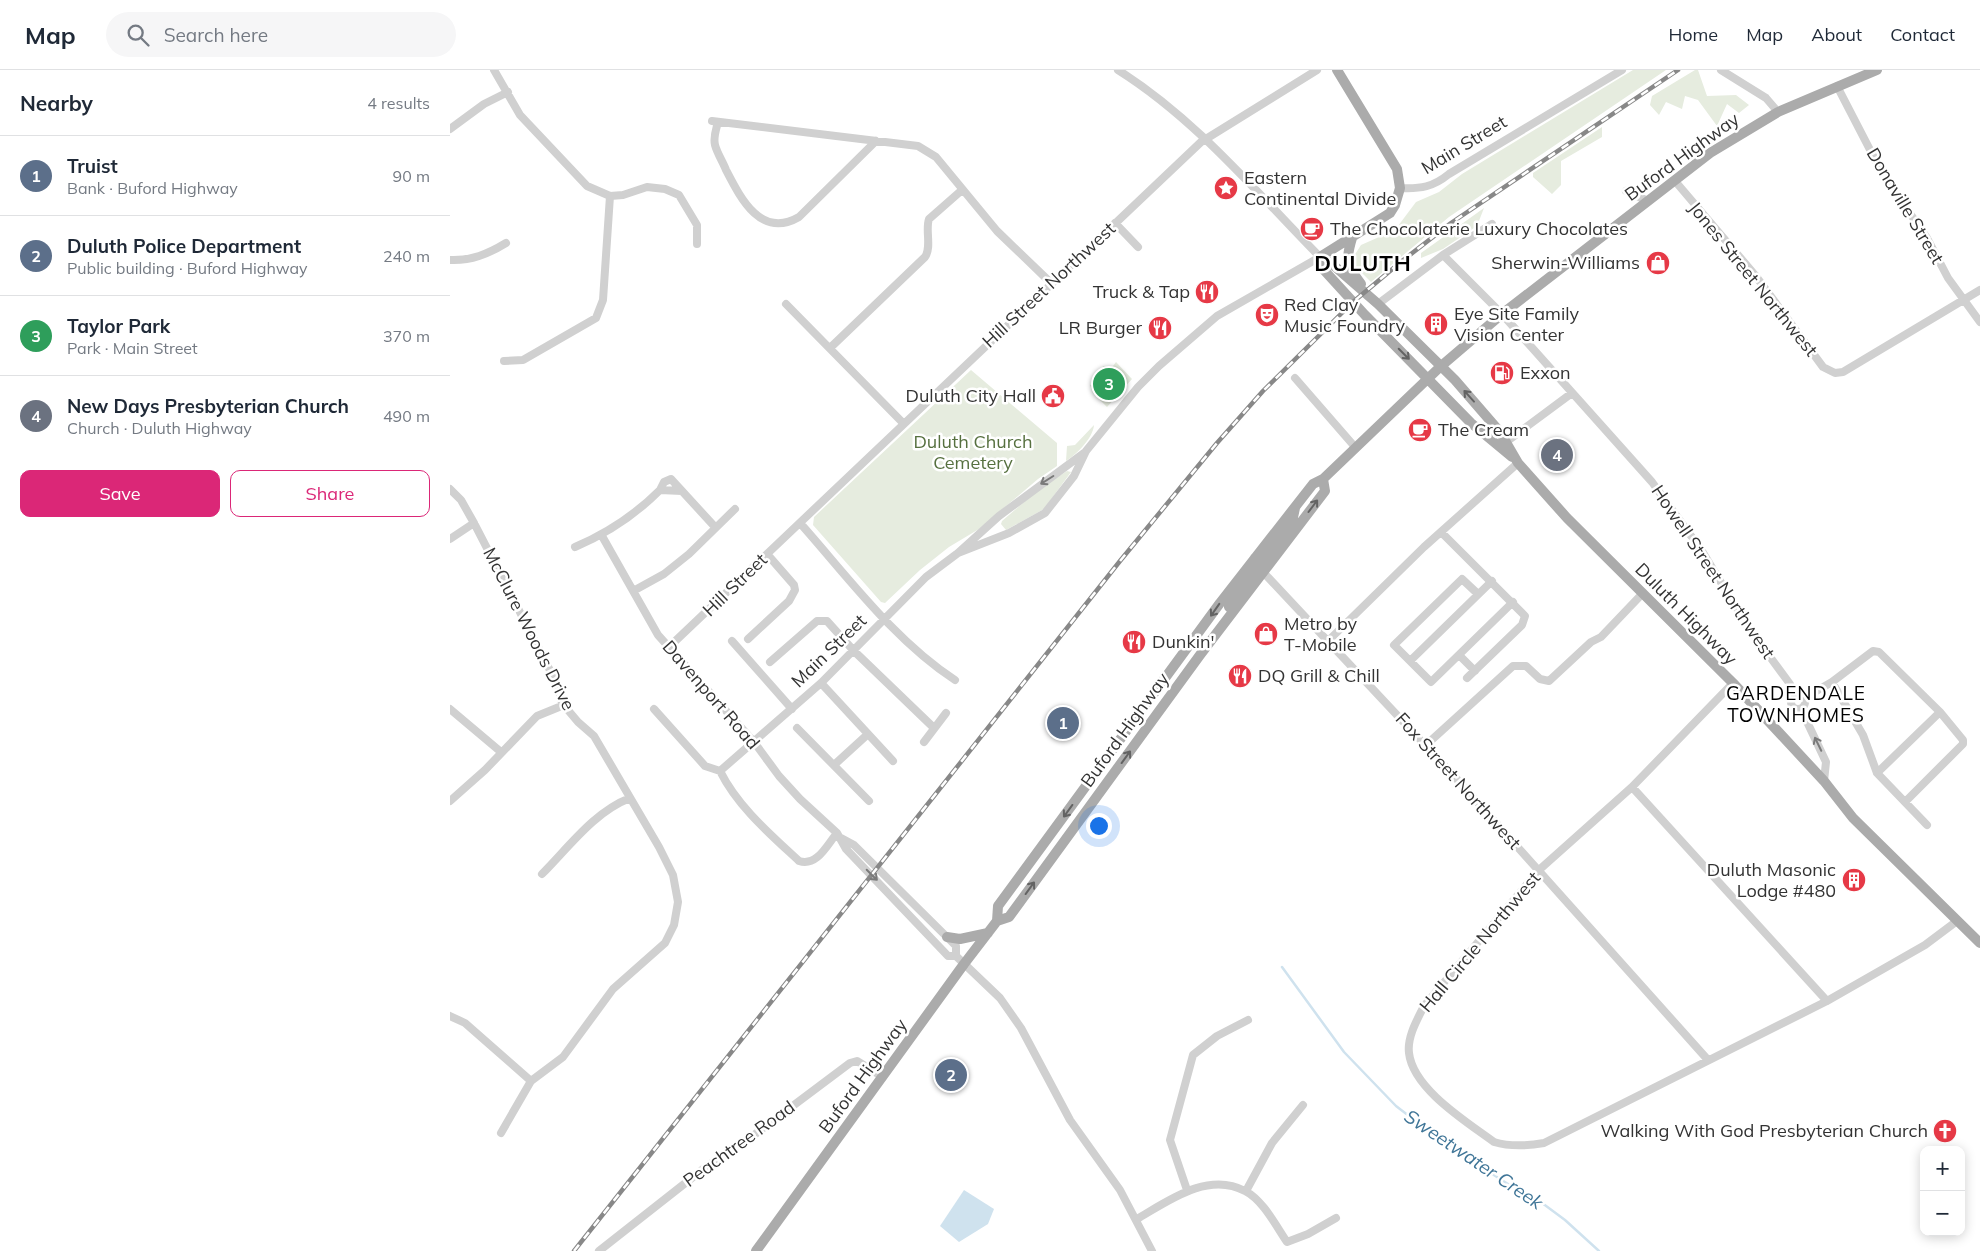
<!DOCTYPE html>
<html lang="en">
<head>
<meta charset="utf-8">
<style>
	body { margin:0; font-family:Mulish,sans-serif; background:#f6f6f7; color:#1f2937 }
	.controls { position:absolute; right:15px; bottom:15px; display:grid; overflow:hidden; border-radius:10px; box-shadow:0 2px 12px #0003 }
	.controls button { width:45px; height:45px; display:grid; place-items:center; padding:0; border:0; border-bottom:1px solid #e0e1e3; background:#fff; color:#1f2937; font:25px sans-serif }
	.you { position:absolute; left:648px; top:755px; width:18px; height:18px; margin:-12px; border:4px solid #fff; border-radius:50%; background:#1a73e8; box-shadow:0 0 0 8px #1a73e833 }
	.badge { display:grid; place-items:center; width:32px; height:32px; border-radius:50%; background:#db2777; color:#fff; font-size:16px; font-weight:700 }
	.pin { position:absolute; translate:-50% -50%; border:2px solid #fff; box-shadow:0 1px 5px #0006 }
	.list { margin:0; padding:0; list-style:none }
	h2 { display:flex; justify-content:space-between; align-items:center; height:65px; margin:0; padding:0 20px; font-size:21px }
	h2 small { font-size:16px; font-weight:400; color:#747a83 }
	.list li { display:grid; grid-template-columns:32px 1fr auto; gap:15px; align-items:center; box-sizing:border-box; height:80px; padding:0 20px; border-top:1px solid #e0e1e3 }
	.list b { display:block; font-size:19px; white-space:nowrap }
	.list p { margin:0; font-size:16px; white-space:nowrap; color:#747a83 }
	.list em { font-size:16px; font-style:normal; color:#747a83 }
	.actions { display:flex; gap:10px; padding:15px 20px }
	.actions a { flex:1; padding:11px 0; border:1px solid #db2777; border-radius:10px; text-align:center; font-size:18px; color:#db2777 }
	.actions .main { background:#db2777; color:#fff }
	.icon { flex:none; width:28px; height:28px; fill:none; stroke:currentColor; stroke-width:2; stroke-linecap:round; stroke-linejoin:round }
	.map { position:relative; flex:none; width:1530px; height:1181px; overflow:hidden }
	header { display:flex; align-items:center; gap:30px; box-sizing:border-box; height:70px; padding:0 25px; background:#fff; border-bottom:1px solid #e0e1e3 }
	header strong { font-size:24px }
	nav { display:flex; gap:28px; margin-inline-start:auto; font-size:18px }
	.search { width:350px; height:45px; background:#f6f6f7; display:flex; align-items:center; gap:12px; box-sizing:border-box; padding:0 18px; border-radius:28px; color:#747a83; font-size:19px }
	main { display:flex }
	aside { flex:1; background:#fff }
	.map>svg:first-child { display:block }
	.green { fill:#e6ecdf }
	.water { fill:#cfe2ee }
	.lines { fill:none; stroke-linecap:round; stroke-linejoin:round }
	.stream { stroke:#cfe2ee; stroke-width:2.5 }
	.minor { stroke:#d0d0d0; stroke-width:8 }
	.major { stroke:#ababab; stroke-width:10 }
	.rail-casing { stroke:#888; stroke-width:4.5 }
	.rail { stroke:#fff; stroke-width:2.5; stroke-dasharray:8; stroke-linecap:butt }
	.oneway { stroke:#636363 }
	.oneway2 { stroke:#7a7a7a }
	.labels { text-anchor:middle; stroke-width:5; stroke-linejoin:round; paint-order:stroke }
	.street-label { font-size:18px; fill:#333; stroke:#fff }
	.poi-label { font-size:18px; fill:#333; stroke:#fff; text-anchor:start }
	.park-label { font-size:18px; fill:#56703f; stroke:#fff }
	.neighbourhood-label { font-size:19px; letter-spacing:1px; fill:#000; stroke:#fff }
	.water-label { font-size:19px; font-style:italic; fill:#3f7597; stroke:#fff }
	.district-label { font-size:22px; font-weight:bold; letter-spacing:1px; fill:#000; stroke:#fff }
</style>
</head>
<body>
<header>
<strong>Map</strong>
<div class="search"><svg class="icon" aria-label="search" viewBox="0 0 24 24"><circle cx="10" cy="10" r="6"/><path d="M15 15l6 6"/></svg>Search here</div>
<nav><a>Home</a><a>Map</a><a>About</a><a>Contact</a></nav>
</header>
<main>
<aside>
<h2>Nearby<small>4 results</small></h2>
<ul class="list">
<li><span class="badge" style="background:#5c6f8a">1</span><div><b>Truist</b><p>Bank · Buford Highway</p></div><em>90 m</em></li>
<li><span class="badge" style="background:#5c6f8a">2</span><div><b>Duluth Police Department</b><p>Public building · Buford Highway</p></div><em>240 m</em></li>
<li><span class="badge" style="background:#2e9e5b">3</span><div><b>Taylor Park</b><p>Park · Main Street</p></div><em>370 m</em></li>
<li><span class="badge" style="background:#6b7280">4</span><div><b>New Days Presbyterian Church</b><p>Church · Duluth Highway</p></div><em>490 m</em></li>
</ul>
<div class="actions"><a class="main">Save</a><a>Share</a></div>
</aside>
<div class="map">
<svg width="1530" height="1181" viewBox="0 0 1530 1181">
	<rect width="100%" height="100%" fill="#fff"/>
	<path class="green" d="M1183 0H1216L999 147 921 212 905 196 904 186 911 175 945 160 966 132 989 122 1012 104Z
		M1245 0H1248L1257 26 1286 25 1299 35 1289 43 1277 34 1267 56 1248 30 1235 26 1232 39 1216 32 1209 45 1200 35 1202 26Z
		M1152 57V67L1111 91V115L1102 124 1083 107V103Z
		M1034 138 1027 156 993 179 971 188V183Z
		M666 292 682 309 657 337 643 323 640 315 647 313 653 307 651 304 653 296H663Z
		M521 300 607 373V396L588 409 529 459 499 477 470 500 435 533 431 532 363 455 364 447Z
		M644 355C643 368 627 384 616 391L617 376 625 375Z
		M617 401 621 402 594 439 556 460 551 454 552 451 588 420Z"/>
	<path class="water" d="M514 1120 544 1139 538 1154 509 1172 490 1156Z"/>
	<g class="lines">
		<path class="stream" d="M832 897 894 982 946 1036 998 1076 1058 1114 1084 1127 1115 1150 1149 1181"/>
		<path class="minor" d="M44 0 70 45 137 116 160 126 173 125 197 117 215 119 229 125 247 155V174
			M1271 0 1316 28 1328 42
			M1387 16 1432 103 1477 168 1498 208 1530 252
			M262 51 468 76 486 87 547 161 601 213
			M268 52C266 60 263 67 265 75 267 83 273 92 276 100 291 129 311 169 349 147L426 71
			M0 59 34 34 58 22
			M1225 111 1305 205 1373 297 1385 303 1393 302 1530 220
			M950 118C971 119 983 117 999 104L1172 0
			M1176 121 1198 131
			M665 153 688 177
			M993 185 1052 244 1202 412 1252 481 1298 557 1340 614 1345 626
			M0 190C21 191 38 184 56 173
			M336 234 453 353
			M928 234 993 185 1042 154
			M380 278 475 187C482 177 475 160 479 149L512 120
			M54 291 73 290 146 248 153 230 160 126
			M845 308 905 377
			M1056 372 1122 323
			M0 419 11 430 24 453 107 614 112 633 128 652 144 666 209 777 223 805 228 832 224 855 215 873 163 919 113 987 81 1011 51 1063
			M210 420 214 412 221 409 232 421
			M350 453C398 507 444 570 505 610
			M991 462 1075 546 1072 555 1017 608
			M152 466 208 565 304 672 329 706 350 729 387 763 396 779 498 886H506
			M0 469 24 453
			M125 477C158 463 185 445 210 420L232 421 265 457
			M508 483 559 463 595 443 624 406 636 381 688 317 709 296 767 246 870 187C806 122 746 49 668 0
			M813 502 1005 707 1258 990
			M185 520 214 504 239 484 285 439
			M1028 524 1012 509 944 575 960 591 1042 511
			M298 569 339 531 345 520 344 515 317 484
			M282 571 342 639
			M878 571 974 477 1068 393
			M219 577 751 72 867 0
			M1009 585 1025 601
			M960 591 981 612 1063 532
			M320 592 367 551H377L404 581 484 658
			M1382 612 1413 665 1427 703 1477 755
			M371 613 443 691
			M1283 613 1182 717 1089 800 974 936C967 950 957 967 959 983 963 1019 1017 1052 1044 1072 1061 1077 1077 1076 1094 1073L1377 931 1475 875 1507 851
			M1341 632a7 7 0 1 1 14 0a7 7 0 1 1-14 0Z
			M1354 628 1382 612 1423 581 1429 582 1490 642 1513 670V674L1455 732
			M0 639 51 682
			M204 639 255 696 270 701
			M1351 639 1376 692 1374 711
			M347 658 419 731
			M474 672 496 643
			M976 675 1063 596H1076L1090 609 1099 611 1141 572 1151 567 1193 523
			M384 695 418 664
			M270 701 371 613 476 507 508 483 549 446 634 383
			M270 701C288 737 320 764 349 791 367 797 377 775 387 763
			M1427 703 1490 642
			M1182 717 1377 931
			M0 731 35 700 87 646 114 635
			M391 768 404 775 506 876V886L550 928 571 958 620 1050 670 1120 702 1181
			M92 804C119 777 144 742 180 728
			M0 946 15 953 81 1011
			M737 1120 720 1070 743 985 767 966 798 950
			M796 1121 822 1073 853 1035
			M687 1149C718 1131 758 1101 795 1121 813 1130 826 1156 837 1172L858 1164 886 1148
			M149 1181 257 1096 304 1065 400 993 407 991 433 1007"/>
		<path class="major" d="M902 168C895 191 897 195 911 214
			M870 187 882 194 928 234 1005 310 1050 362 1068 393 1117 448 1283 613 1374 711 1403 748 1530 873
			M870 187 873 199 915 245 1021 353 1062 387
			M870 187 940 143 945 135 950 118 947 99 887 0
			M814 499 817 482 842 452 845 438
			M779 537 806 496 807 491 805 488
			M547 851 548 836 770 533 863 414 873 409 990 297 1052 244 1260 83 1328 42 1427 0
			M497 867 510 869 538 863
			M306 1181 514 894 547 851 559 847 750 585 875 421 873 409"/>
		<g class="rail-casing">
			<path id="rail" d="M124 1181 670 491 767 373 813 321 903 232 952 191 1001 153 1228 0"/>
		</g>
		<use href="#rail" class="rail"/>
	</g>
	<defs><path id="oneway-shaft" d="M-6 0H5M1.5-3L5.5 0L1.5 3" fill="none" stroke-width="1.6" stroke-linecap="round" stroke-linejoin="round" transform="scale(1.25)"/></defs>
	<g class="oneway">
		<use href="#oneway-shaft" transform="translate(954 284) rotate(45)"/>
		<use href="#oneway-shaft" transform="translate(1019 326) rotate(-132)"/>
		<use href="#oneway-shaft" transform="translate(863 436) rotate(-53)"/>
		<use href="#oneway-shaft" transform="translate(765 540) rotate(125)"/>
		<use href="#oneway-shaft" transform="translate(676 687) rotate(-54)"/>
		<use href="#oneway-shaft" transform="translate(618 741) rotate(126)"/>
		<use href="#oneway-shaft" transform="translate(580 818) rotate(-54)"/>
	</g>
	<g class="oneway2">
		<use href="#oneway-shaft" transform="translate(597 410) rotate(148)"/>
		<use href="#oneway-shaft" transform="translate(1368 674) rotate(-116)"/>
		<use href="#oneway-shaft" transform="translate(422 805) rotate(45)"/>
	</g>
	<defs>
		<g id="sight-disc" transform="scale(1.25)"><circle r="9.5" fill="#e63946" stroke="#fff"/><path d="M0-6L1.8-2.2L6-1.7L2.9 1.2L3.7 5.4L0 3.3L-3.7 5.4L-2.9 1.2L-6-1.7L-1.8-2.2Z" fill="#fff"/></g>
		<g id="cafe-disc" transform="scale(1.25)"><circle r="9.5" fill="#e63946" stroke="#fff"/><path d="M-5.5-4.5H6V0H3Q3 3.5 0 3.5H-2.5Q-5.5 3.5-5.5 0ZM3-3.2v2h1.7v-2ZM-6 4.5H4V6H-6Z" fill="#fff"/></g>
		<g id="shop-disc" transform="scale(1.25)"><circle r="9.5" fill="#e63946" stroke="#fff"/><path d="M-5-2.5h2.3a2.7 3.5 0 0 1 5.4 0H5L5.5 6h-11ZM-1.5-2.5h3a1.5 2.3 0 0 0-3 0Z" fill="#fff"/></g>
		<g id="restaurant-disc" transform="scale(1.25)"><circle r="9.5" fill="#e63946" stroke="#fff"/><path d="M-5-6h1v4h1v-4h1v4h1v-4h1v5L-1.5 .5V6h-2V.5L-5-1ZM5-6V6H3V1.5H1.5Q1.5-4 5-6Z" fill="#fff"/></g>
		<g id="theatre-disc" transform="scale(1.25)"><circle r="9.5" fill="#e63946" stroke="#fff"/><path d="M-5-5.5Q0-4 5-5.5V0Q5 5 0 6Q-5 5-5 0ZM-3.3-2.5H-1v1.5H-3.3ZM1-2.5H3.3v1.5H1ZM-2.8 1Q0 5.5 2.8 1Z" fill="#fff"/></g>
		<g id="building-disc" transform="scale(1.25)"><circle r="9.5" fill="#e63946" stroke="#fff"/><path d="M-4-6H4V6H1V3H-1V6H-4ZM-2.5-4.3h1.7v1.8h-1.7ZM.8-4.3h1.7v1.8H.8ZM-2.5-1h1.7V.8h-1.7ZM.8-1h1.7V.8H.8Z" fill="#fff"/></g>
		<g id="fuel-disc" transform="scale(1.25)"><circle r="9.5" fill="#e63946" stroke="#fff"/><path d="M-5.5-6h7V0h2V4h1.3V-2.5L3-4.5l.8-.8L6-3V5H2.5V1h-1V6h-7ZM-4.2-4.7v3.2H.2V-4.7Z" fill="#fff"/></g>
		<g id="civic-disc" transform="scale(1.25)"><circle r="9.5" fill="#e63946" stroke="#fff"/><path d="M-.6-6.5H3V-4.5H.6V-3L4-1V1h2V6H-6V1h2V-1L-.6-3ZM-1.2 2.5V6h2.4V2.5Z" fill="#fff"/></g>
		<g id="church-disc" transform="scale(1.25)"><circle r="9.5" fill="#e63946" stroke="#fff"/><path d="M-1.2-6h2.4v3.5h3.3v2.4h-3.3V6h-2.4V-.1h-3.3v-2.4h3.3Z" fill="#fff"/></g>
	</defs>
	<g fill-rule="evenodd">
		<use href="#sight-disc" x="776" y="118"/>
		<use href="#cafe-disc" x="862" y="159"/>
		<use href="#shop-disc" x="1208" y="193"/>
		<use href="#restaurant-disc" x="757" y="222"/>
		<use href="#theatre-disc" x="817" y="245"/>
		<use href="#building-disc" x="986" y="254"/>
		<use href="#restaurant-disc" x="710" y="258"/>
		<use href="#fuel-disc" x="1052" y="303"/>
		<use href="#civic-disc" x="603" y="326"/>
		<use href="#cafe-disc" x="970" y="360"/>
		<use href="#shop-disc" x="816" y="564"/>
		<use href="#restaurant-disc" x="684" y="572"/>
		<use href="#restaurant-disc" x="790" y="606"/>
		<use href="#building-disc" x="1404" y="810"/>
		<use href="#church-disc" x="1495" y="1061"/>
	</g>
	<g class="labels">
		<g class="street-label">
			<text transform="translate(1014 75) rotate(-31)" y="6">Main Street</text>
			<text transform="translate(1232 87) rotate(-36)" y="6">Buford Highway</text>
			<text transform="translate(1455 136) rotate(59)" y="6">Donaville Street</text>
			<text transform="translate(1303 209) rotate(51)" y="6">Jones Street Northwest</text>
			<text transform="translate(599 215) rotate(-43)" y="6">Hill Street Northwest</text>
			<text transform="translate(1263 502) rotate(56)" y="6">Howell Street Northwest</text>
			<text transform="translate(285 515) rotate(-44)" y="6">Hill Street</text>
			<text transform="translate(1236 544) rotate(45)" y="6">Duluth Highway</text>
			<text transform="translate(79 559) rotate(63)" y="6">McClure Woods Drive</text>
			<text transform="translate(379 581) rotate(-44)" y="6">Main Street</text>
			<text transform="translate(261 625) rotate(49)" y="6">Davenport Road</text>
			<text transform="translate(675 660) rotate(-54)" y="6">Buford Highway</text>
			<text transform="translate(1008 711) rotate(48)" y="6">Fox Street Northwest</text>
			<text transform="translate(1030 872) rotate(-50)" y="6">Hall Circle Northwest</text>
			<text transform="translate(413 1006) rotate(-54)" y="6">Buford Highway</text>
			<text transform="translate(289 1074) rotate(-36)" y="6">Peachtree Road</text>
		</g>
		<g class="poi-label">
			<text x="794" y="114">Eastern<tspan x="794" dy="21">Continental Divide</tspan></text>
			<text x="880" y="165">The Chocolaterie Luxury Chocolates</text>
			<text x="1190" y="199" text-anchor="end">Sherwin-Williams</text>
			<text x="740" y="228" text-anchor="end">Truck &amp; Tap</text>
			<text x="834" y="241">Red Clay<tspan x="834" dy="21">Music Foundry</tspan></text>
			<text x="1004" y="250">Eye Site Family<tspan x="1004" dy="21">Vision Center</tspan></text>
			<text x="692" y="264" text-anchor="end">LR Burger</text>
			<text x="1070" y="309">Exxon</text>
			<text x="586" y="332" text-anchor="end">Duluth City Hall</text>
			<text x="988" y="366">The Cream</text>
			<text x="834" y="560">Metro by<tspan x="834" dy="21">T-Mobile</tspan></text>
			<text x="702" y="578">Dunkin'</text>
			<text x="808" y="612">DQ Grill &amp; Chill</text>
			<text x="1386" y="806" text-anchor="end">Duluth Masonic<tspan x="1386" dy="21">Lodge #480</tspan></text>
			<text x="1478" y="1067" text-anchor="end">Walking With God Presbyterian Church</text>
		</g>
		<g class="park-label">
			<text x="523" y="378">Duluth Church<tspan x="523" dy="21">Cemetery</tspan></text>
		</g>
		<g class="neighbourhood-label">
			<text x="1346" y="630">GARDENDALE<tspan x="1346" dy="22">TOWNHOMES</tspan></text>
		</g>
		<g class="water-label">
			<text transform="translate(1024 1089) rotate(34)" y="7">Sweetwater Creek</text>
		</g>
		<g class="district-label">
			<text x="913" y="201">DULUTH</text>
		</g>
	</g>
</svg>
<div class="controls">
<button>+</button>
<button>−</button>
</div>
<div class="you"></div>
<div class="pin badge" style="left:613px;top:653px;background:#5c6f8a">1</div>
<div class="pin badge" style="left:501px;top:1005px;background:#5c6f8a">2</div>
<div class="pin badge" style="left:659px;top:314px;background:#2e9e5b">3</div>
<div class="pin badge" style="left:1107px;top:385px;background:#6b7280">4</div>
</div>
</main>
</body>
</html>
